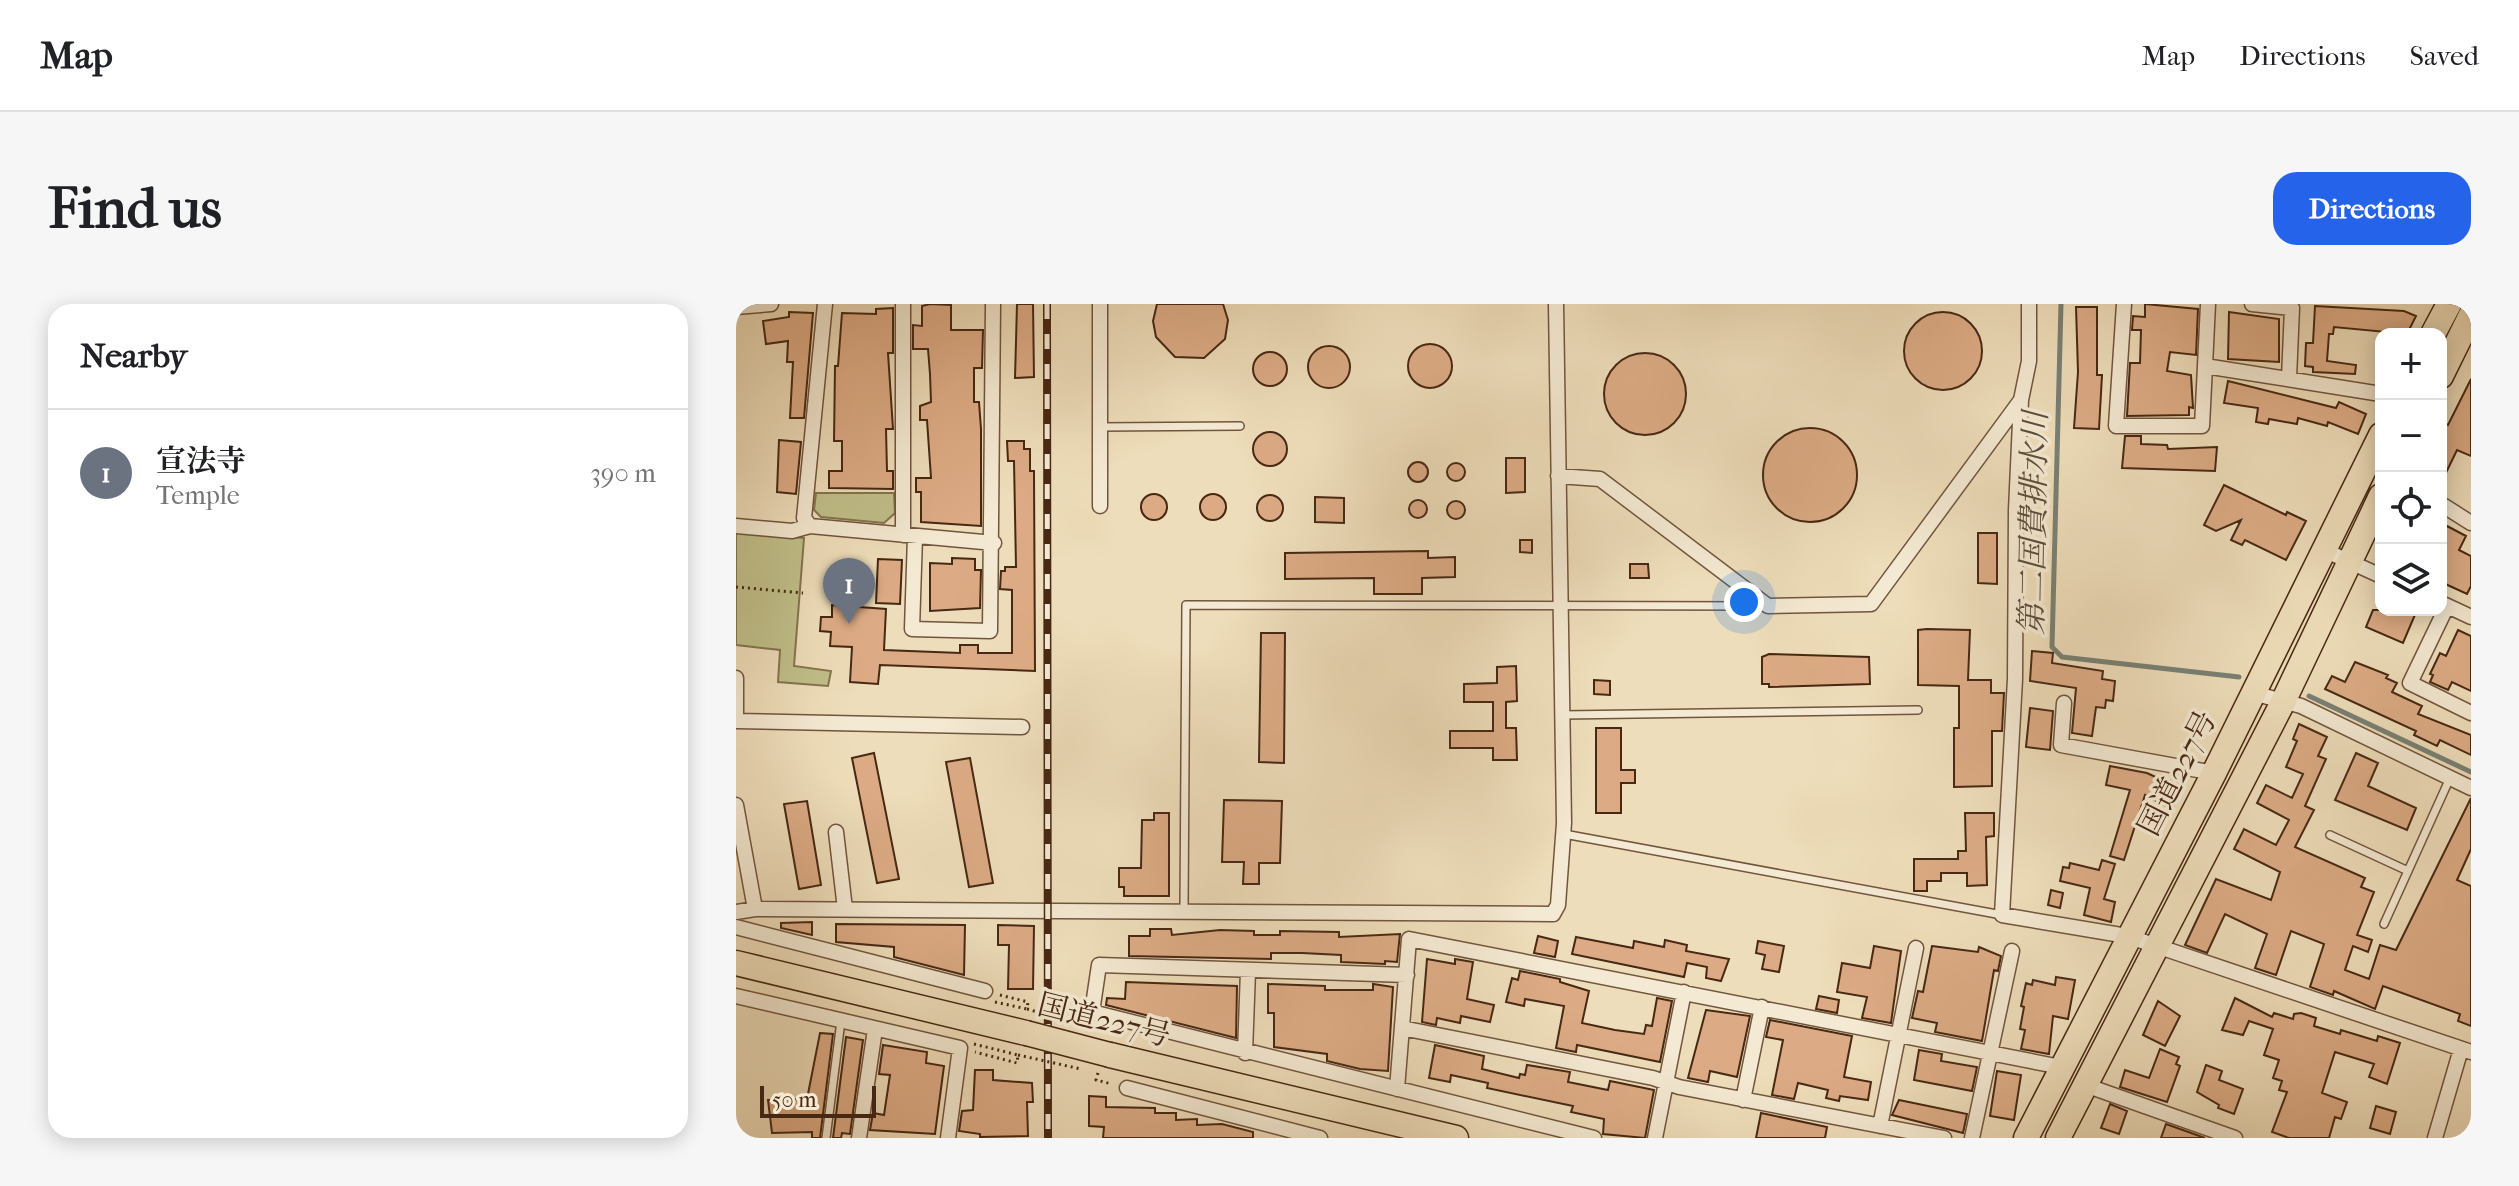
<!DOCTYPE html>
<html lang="en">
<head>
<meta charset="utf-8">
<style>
	body { margin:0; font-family:"IM FELL French Canon","Noto Serif JP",serif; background:#f6f6f6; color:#202124 }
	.controls { position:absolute; right:24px; top:24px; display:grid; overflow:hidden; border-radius:16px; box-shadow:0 4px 20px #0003 }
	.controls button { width:72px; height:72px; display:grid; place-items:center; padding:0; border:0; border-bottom:2px solid #e0e0e0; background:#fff; color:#202124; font:40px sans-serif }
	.scale { position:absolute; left:24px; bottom:20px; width:116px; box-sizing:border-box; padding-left:8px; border:4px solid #472813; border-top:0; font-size:22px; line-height:28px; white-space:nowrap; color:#472813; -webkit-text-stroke:6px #f4e9d2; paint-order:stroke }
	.you { position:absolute; left:1008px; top:298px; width:28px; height:28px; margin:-20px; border:6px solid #fff; border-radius:50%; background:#1a73e8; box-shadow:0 0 0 12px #1a73e833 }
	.badge { display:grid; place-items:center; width:52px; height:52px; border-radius:50%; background:#2563eb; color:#fff; font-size:26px; font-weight:700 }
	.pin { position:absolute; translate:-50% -66px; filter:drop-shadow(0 2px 4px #0008) }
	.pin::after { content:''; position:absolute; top:42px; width:28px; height:24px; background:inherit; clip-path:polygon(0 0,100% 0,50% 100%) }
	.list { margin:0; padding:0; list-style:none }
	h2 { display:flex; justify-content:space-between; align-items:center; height:104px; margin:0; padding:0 32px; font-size:34px }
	h2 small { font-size:26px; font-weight:400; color:#757577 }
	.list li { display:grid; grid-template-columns:52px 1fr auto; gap:24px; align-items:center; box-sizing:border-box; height:128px; padding:0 32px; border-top:2px solid #e0e0e0 }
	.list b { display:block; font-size:30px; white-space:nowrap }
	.list p { margin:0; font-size:26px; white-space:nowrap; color:#757577 }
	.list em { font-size:26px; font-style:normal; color:#757577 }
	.icon { flex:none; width:44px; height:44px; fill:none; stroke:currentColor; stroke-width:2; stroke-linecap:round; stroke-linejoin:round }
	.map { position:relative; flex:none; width:1735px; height:834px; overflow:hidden; border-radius:24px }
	header { display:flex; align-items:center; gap:48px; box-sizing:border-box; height:112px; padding:0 40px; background:#fff; border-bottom:2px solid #e0e0e0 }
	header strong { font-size:38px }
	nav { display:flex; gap:44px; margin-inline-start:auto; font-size:28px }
	.intro { display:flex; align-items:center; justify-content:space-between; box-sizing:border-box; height:192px; padding:0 48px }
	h1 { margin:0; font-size:56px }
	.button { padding:20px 36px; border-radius:24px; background:#2563eb; color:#fff; font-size:28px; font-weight:700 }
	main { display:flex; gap:48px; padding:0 48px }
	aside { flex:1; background:#fff; border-radius:24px; box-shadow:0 4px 20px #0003 }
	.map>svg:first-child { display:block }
	.green { fill:#c0bf8a; stroke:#84744e; stroke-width:2 }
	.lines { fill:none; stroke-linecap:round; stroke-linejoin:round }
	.stream { stroke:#798074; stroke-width:5 }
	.building { fill:#dcab85; stroke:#472813; stroke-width:2 }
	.lane-casing { stroke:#71553d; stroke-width:10 }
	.street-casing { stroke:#71553d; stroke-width:17 }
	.highway-casing { stroke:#472813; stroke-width:27 }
	.path { stroke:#472813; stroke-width:3; stroke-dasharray:2 4; stroke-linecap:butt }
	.lane { stroke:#f4e9d2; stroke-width:7 }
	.street { stroke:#f4e9d2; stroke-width:14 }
	.highway { stroke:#eeddba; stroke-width:24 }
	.rail-casing { stroke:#472813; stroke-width:8 }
	.rail { stroke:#f4e9d2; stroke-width:5; stroke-dasharray:15; stroke-linecap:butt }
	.highway-bridge-casing { stroke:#472813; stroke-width:27; stroke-linecap:butt }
	.path-bridge { stroke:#472813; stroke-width:3; stroke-dasharray:2 4; stroke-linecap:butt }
	.highway-bridge { stroke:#eeddba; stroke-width:24 }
	.labels { text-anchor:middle; stroke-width:7; stroke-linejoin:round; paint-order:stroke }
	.street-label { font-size:30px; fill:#472813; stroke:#f4e9d2 }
	.water-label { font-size:32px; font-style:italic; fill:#5c4d3c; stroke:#f4e9d2 }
</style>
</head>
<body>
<header>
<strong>Map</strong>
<nav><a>Map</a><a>Directions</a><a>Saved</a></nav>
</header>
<div class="intro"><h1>Find us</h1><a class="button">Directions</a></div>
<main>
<aside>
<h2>Nearby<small></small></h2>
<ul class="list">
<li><span class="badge" style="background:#6b7280">1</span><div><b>宣法寺</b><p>Temple</p></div><em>390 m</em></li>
</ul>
</aside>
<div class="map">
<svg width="1735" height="834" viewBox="0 0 1735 834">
	<rect width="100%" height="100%" fill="#eeddba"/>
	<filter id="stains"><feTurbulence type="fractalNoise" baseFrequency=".0025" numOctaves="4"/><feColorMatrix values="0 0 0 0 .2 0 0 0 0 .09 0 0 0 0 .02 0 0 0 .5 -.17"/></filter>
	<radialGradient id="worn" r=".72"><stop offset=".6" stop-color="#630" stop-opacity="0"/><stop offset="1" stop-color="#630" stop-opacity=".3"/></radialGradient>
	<path class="green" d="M80 189H158L159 209 148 219 85 213 78 206Z
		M0 228 68 234 58 362 95 367 92 382 42 378 44 346 0 341Z"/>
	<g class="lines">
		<path class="stream" d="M1325 0 1316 343 1326 353 1503 373
			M1573 392 1735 468"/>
	</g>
	<path class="building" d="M194 0 215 1V26H247L246 64H238V98H243L245 125V222L185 218V188H180V174H195L191 116H184V102L195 98 194 70 192 45H177V21L186 22V2Z
		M281 0H297L298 73 279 74Z
		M421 0H487L492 16 489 35 468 54 439 53 420 33 417 17Z
		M1409 0 1462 5 1460 51 1434 48 1431 67 1455 71 1457 104 1453 103V111L1391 112 1394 59H1404L1405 26H1396L1397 12 1409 13Z
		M1579 2 1668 7 1680 12 1671 30 1598 23 1597 30H1593L1591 57 1620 61 1619 70 1577 68V63L1569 62 1570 39H1577Z
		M1340 3H1361V71H1366L1363 125 1338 124 1342 68Z
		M157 4V49H152L157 125H150L151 167H157V185L93 184V167H106V137H98L99 62H102L106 9 140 10V5Z
		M53 8 77 9 68 114H54L57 58H51L52 37 30 40 27 17 53 13Z
		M1493 8 1543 15V58L1492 55Z
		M1168 47a39 39 0 1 1 78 0a39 39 0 1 1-78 0Z
		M672 62a22 22 0 1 1 44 0a22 22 0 1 1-44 0Z
		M572 63a21 21 0 1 1 42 0a21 21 0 1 1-42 0Z
		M517 65a17 17 0 1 1 34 0a17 17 0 1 1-34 0Z
		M868 90a41 41 0 1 1 82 0a41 41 0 1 1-82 0Z
		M1735 75V152L1721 146 1705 179V126L1708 119 1712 121Z
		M1492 77 1600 104 1603 98 1630 110 1622 130 1592 118 1591 122 1562 114 1561 120 1533 115 1532 120 1520 118 1522 104 1488 99Z
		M1027 171a47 47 0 1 1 94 0a47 47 0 1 1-94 0Z
		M517 145a17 17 0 1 1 34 0a17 17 0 1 1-34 0Z
		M1389 132H1405V140L1431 141 1432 145 1481 143 1479 167 1386 164Z
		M43 136 65 138 60 190 41 188Z
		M271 137H288V145H294V167H298L299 367 144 361 142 380 114 378 116 343 94 342 95 328 84 327 85 313H96V301L150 305 148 346 224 349V341H242V349H276V286L264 285 265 267H269V263H280L278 157H272Z
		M770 154H789V188L770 189Z
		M672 168a10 10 0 1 1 20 0a10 10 0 1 1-20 0Z
		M711 168a9 9 0 1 1 18 0a9 9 0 1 1-18 0Z
		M1488 181 1550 211 1551 208 1570 217 1550 256 1509 236 1506 241 1495 236 1505 216 1480 227 1468 221Z
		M464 203a13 13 0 1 1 26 0a13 13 0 1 1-26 0Z
		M405 203a13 13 0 1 1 26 0a13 13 0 1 1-26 0Z
		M521 204a13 13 0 1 1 26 0a13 13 0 1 1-26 0Z
		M579 193 608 194V219L579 218Z
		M673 205a9 9 0 1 1 18 0a9 9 0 1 1-18 0Z
		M711 206a9 9 0 1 1 18 0a9 9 0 1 1-18 0Z
		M1711 222 1730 232 1723 246 1735 252V282L1731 290 1705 278V234Z
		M1242 229H1261V280L1242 279Z
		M784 236H796V249L784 248Z
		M692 247V254L719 253V273L686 274V290H638V274L549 275V249Z
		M216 254 239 255V266H245L244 304 194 307V259L216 260Z
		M142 255 166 256 164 300 140 299Z
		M894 260H912L913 274H894Z
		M1637 306H1681L1667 339 1630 323Z
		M1191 325 1234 326 1232 376H1255V389H1268L1266 427H1256V482L1218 483V424H1223V382L1182 381V326Z
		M1722 326 1735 332V387L1716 378 1712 386 1694 378 1697 371 1694 370 1704 349 1710 352Z
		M525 329H549L548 459 523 458Z
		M1296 347 1317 349 1316 359 1367 367 1366 375 1379 377 1377 397 1370 396 1369 404 1360 403 1356 432 1336 429 1340 384 1294 377Z
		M1033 350 1133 353 1134 380 1033 383V380H1026V353Z
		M1619 358 1652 371 1650 374 1661 379 1656 388 1686 402 1682 410 1735 431V451L1704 436 1701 442 1678 431 1680 427 1589 385 1596 372 1609 378Z
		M780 362 781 397 770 398V424H780L781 456H757V444H714V427H757V398H728V380L761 379V363Z
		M858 376 874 377V391L858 390Z
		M1294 404 1317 407 1314 446 1290 443Z
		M1563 420 1591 433 1582 452 1590 455 1569 502 1578 506 1559 543 1629 574 1625 583 1638 588 1621 631 1636 636 1632 648 1617 642 1609 666 1633 675 1644 641 1660 646 1735 494V545L1721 576 1735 582V722L1722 717 1724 710 1647 682 1639 705 1598 687 1597 691 1574 683 1588 640 1555 627 1540 671 1519 664 1531 630 1489 610 1471 649 1449 641 1480 575 1535 596 1544 568 1498 545 1508 525 1540 541 1553 516 1521 499 1530 481 1556 494 1567 470 1550 463 1561 437 1557 435Z
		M860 424H885V466H899V479H885V509H860Z
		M138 449 163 575 141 579 116 454Z
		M1620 449 1642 459 1632 482 1680 504 1671 526 1599 496Z
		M234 454 257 579 233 583 210 458Z
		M1374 462 1411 469 1424 475 1425 472 1446 482 1436 505 1409 491 1388 556 1374 552 1394 486 1370 481Z
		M488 496 546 497 544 559H523V580H507L508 558H486Z
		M71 497 85 581 63 585 48 500Z
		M418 509H433V592H388V583H383V564H405L406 516H418Z
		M1229 509H1258V532L1250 533 1251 581 1231 582V569H1205V577H1191V587H1178V555H1222V547H1230Z
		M1366 556 1379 560 1368 595 1379 598 1375 618 1348 611 1354 584 1324 577 1327 563 1333 564 1334 559 1363 566Z
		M1315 586 1327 589 1324 604 1312 601Z
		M76 618V631L45 624V619Z
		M100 620 229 621 228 671 158 653V643L100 638Z
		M262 621 298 622 297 685H272L273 641H262Z
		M414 625H435L436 631 484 626 518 627V631H544V627L603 628V633L664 630 661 658 649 657V660L605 658V651L566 649H535V655L393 652V632H414Z
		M802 632 822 637 819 653 798 649Z
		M840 633 897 644 898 637 928 643 929 636 951 641 950 647 993 655 985 677 970 674 971 663 951 659 948 673 836 650Z
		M1022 637 1048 642 1043 668 1026 665 1029 651 1020 649Z
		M1138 642 1165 647 1155 719 1126 714 1131 693 1101 688 1106 659 1134 664Z
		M1196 642 1242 648 1243 643 1265 652 1262 667 1258 666 1246 737 1199 728 1201 719 1176 714 1182 687 1187 688Z
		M691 655 719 660V655L737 658 731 695 758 701 754 718 725 712 724 719 701 714 700 721 686 718Z
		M784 667 824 675V678L853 687 846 719 879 726 908 730 910 721 916 722 921 694 936 697 924 758 841 741 840 748 820 744 828 702 789 695 788 702 770 698 776 674 782 676Z
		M1320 673 1339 676 1332 715 1317 712 1313 750 1285 745 1289 726 1284 725 1288 703 1285 702 1290 679 1296 681 1297 676 1319 681Z
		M390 678 501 682 500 734 370 701 371 694 389 695Z
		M532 680 589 682V686H637V680L657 683 652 767 624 765 591 757V750L538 743V709H532Z
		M1083 692 1103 696 1101 709 1080 705Z
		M1499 694 1536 713 1538 709 1557 715 1558 710 1565 709 1580 714 1578 722 1604 730 1605 726 1641 737 1642 732 1664 739 1651 780 1633 773 1638 760 1599 748 1586 789 1611 798 1605 815 1599 813 1593 834H1553L1536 828 1551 788 1543 786 1546 777 1537 774 1543 756 1528 751 1537 725 1513 717 1507 731 1486 726Z
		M1422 697 1444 712 1429 742 1407 731Z
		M970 706 1014 712 1001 773 974 767 972 778 952 774Z
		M1034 716 1116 732 1108 773 1135 778 1132 796 1104 792 1103 797 1090 794 1092 786 1062 779 1058 795 1036 791 1047 736 1030 733Z
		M84 729 97 730 84 834H76V828L36 829 32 796 71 795Z
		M110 733 127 736 114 830 106 829 105 834H97Z
		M147 741 191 748 190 759 208 762 199 830 134 826 137 809 148 811 154 771 143 770Z
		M699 741 748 752 746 765 783 774 784 770 789 771 791 761 834 768 832 778 872 786 874 777 918 786 909 834 867 830 868 815 835 808 837 802 751 784 752 779 715 771 714 778 693 774Z
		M1424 745 1443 753 1440 760 1444 762 1431 798 1384 783 1389 766 1413 774Z
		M1183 746 1206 750 1205 757 1241 763 1236 787 1178 776Z
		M1470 761 1486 767 1483 776 1507 785 1498 810 1482 804 1483 801 1461 788Z
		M239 766H257V776L296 779 297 798H291L292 832 244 833V830L223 827 226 807 237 806Z
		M1261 767 1285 771 1278 816 1254 812Z
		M353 792 370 793V803L419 804V809H440V816L461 815V821L486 820 517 828V834H367L368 823 353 822Z
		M1163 796 1231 810 1227 829 1156 811Z
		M1374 800 1391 807 1383 830 1365 824Z
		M1640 802 1660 808 1654 830 1634 824Z
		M1025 809 1091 823 1089 834H1020Z
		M1430 820 1469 834H1425Z"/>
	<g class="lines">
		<g class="lane-casing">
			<path id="lane" d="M364 123 504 122
				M827 411 1182 406
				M828 530 1266 611
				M1594 531 1672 567
				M448 605 450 301 1026 302
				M1648 620 1714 474
				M90 834 105 717"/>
		</g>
		<g class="street-casing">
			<path id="street" d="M89 0 68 214 74 222 258 239
				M1388 0 1380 122H1466L1469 62
				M1472 0 1469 62 1645 90
				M1516 0 1556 4 1553 74
				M0 3 35 0
				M1285 96 1280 206 1279 375 1266 611 1391 632 1735 748
				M822 172 864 175 1032 302 1135 300 1285 96 1293 57V0
				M1705 200 1735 219
				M364 202V0
				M0 222 56 227 74 222
				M167 231V0
				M179 232 176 325 254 327 257 0
				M1588 246 1645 272
				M1705 299 1735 313
				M1711 302 1674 379 1735 409
				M0 374V410
				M1517 389 1565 402 1735 484
				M1328 399 1325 441 1478 469
				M0 417 286 423
				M0 501 19 605
				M100 528 109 605
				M0 608 19 605 817 610 822 601 828 519 820 0
				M0 623 249 687
				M671 671 363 661 356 708 858 834
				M0 692 224 744 212 834
				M666 724 917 774 943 783 1208 834
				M509 749 512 667
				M1349 781 1499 834
				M391 784 584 834
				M661 785 673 635 1325 763
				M1007 796 1026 703
				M1144 822 1180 644
				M123 834 139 725
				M919 834 948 688
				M1236 834 1276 647
				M1699 834 1725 745"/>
		</g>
		<g class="highway-casing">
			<path id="highway" d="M1697 30 1713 0
				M1705 72 1735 11
				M0 659 290 729
				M374 751 720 834
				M1290 834 1478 469 1645 131
				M1322 834 1547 398 1645 192"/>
		</g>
		<path class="path" d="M0 283 67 289
			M264 691 292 698 291 705
			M259 698 291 705
			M238 740 282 751 281 759 239 748
			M362 769 360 776 376 780"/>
		<use href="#lane" class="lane"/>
		<use href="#street" class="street"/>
		<use href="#highway" class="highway"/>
		<g class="rail-casing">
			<path id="rail" d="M311 0 312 834"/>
		</g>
		<use href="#rail" class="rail"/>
		<g class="highway-bridge-casing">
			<path id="highway-bridge" d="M290 729 374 751"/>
		</g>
		<path class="path-bridge" d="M291 705 371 728
			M282 751 345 765"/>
		<use href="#highway-bridge" class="highway-bridge"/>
	</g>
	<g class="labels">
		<g class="street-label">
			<text transform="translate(1441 469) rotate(-63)" y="10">国道227号</text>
			<text transform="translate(368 716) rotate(14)" y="10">国道227号</text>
		</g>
		<g class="water-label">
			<text transform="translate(1297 219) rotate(-89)" y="11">第二国費排水川</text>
		</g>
	</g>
	<rect width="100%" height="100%" filter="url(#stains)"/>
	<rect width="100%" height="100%" fill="url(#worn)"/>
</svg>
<div class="controls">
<button>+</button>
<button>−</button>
<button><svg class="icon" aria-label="locate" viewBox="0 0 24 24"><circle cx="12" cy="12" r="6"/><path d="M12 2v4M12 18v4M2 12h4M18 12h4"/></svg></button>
<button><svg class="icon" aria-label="layers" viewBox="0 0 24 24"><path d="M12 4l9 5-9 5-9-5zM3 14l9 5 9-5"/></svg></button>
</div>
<div class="scale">50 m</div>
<div class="you"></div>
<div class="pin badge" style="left:113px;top:320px;background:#6b7280">1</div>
</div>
</main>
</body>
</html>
